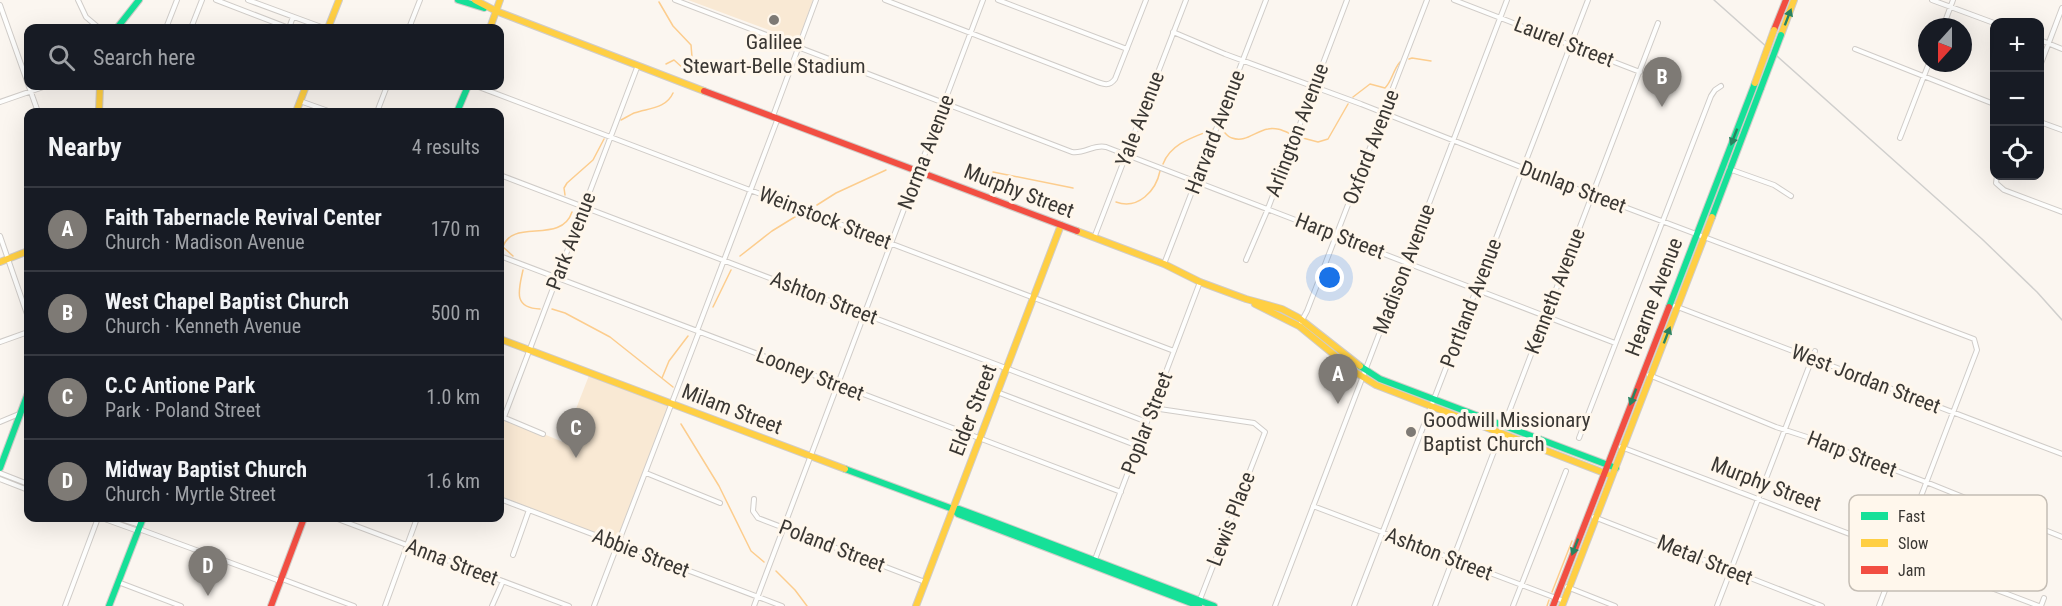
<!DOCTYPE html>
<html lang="en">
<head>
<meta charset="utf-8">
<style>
	body { margin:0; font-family:"Roboto Condensed",sans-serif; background:#242831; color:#f1f3f6 }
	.controls { position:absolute; right:18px; top:18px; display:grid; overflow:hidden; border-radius:12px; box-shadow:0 6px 24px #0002 }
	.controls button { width:54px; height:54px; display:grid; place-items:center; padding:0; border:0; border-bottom:2px solid #363941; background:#171b24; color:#f1f3f6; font:30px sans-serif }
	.compass { position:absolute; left:1918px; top:18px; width:54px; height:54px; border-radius:50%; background:#171b24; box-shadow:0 6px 24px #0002; rotate:201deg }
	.you { position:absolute; left:1330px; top:278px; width:21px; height:21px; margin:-15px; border:4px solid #fff; border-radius:50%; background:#1a73e8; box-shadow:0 0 0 9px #1a73e833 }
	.badge { display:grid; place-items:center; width:39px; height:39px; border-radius:50%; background:#7e7a75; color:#fff; font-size:20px; font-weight:700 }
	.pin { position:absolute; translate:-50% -50px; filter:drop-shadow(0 2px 3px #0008) }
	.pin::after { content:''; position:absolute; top:32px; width:21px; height:18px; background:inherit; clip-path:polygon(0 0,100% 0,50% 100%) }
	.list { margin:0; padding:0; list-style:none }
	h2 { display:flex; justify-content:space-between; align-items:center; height:78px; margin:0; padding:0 24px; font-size:26px }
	h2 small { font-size:20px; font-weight:400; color:#9ea1a6 }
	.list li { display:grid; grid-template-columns:39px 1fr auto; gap:18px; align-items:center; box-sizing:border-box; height:84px; padding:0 24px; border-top:2px solid #363941 }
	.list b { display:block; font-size:22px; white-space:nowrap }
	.list p { margin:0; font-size:20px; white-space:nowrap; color:#9ea1a6 }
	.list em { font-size:20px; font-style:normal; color:#9ea1a6 }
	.icon { flex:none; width:33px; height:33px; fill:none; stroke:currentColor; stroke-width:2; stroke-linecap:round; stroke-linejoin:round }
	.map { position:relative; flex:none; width:2062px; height:606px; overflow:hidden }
	.search { position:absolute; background:#171b24; box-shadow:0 6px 24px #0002; left:24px; top:24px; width:480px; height:66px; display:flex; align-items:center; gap:15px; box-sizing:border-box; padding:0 21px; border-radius:12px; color:#9ea1a6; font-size:22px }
	.panel { position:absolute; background:#171b24; box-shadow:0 6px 24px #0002; left:24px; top:108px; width:480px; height:414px; border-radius:12px }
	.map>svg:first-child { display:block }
	.green { fill:#f9e9d4 }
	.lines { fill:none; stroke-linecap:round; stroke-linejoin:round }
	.stream { stroke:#fccd8e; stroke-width:1.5 }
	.street-casing { stroke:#d0ccc8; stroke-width:6 }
	.fast-casing { stroke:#d0ccc8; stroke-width:8 }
	.slow-casing { stroke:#d0ccc8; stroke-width:8 }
	.jam-casing { stroke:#d0ccc8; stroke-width:8 }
	.street { stroke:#fefefd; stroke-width:4 }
	.fast { stroke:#16e098; stroke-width:6 }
	.slow { stroke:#ffcf43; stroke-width:6 }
	.jam { stroke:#f24e42; stroke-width:6 }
	.rail { stroke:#d0cfcd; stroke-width:1.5 }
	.fast-bridge-casing { stroke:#d0ccc8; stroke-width:8; stroke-linecap:butt }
	.slow-bridge-casing { stroke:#d0ccc8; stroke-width:8; stroke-linecap:butt }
	.fast-bridge { stroke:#16e098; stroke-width:6 }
	.slow-bridge { stroke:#ffcf43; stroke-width:6 }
	.oneway { fill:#2a8360 }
	.poi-dot { fill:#7e7a75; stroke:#fff7ec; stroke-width:2 }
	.labels { text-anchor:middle; stroke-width:6; stroke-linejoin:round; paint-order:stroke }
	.poi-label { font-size:21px; fill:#3a3733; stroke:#fff7ec }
	.street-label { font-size:21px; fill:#3a3733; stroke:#fff7ec }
	.key { fill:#fff7ec; stroke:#c4bdb4; stroke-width:1.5 }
	.key-label { font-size:16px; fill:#3a3733 }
</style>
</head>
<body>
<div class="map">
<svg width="2062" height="606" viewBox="0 0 2062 606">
	<rect width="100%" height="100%" fill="#fbf6f0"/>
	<path class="green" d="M688 0H813L798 41Z
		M590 373 673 404 618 544 500 499V416L563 442Z"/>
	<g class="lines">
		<path class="stream" d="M659 2 673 26 691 45 692 57 697 67 693 72 684 69 674 60 666 64
			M1409 59 1412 58 1431 61
			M1353 97 1370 84 1385 88C1392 81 1393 70 1400 62
			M621 120C625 118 630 115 634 113 648 108 666 109 673 93
			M1221 129C1225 132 1227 137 1232 138 1246 143 1255 131 1268 129 1276 127 1284 131 1291 134
			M1299 137 1318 142 1328 139 1348 104
			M1163 164C1171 143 1194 137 1214 129
			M993 172 1073 188
			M565 195 564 188 567 183 593 160 604 139
			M1116 202C1138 210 1156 191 1160 171
			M817 205 836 193 886 170
			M513 256 503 247C512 218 561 245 572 212
			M740 256 772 231 798 215
			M523 270C519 289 512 308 540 309
			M713 307 731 270
			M552 309 565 313 610 337 673 387
			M662 378 669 361 688 336
			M681 424 719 486 751 551 764 562
			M776 571 795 590 807 606
			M1552 592 1572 541
			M1547 606 1549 600"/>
		<g class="street-casing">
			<path id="street" d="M78 0 86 17 99 28
				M216 0 289 28
				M248 0 324 28
				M675 0 1072 152C1085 154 1093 144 1106 147L1615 343
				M885 0 1095 81C1103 84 1109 87 1115 79L1146 0
				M998 0 1127 49
				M1454 0 1640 72
				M1932 0 1994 23
				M0 5 38 112
				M1943 27 1953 0
				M166 28 177 0
				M191 28 202 0
				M289 28 293 17
				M409 28 420 0
				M1173 32 1225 54 1361 104 1569 186 1974 339 1977 350 1972 363 1879 606
				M2040 40 2062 49
				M1855 49 1994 104
				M2040 66 2062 8
				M476 86 1174 351
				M300 101 331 112
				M0 102 46 86
				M377 112 387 86
				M773 116 816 0
				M2040 122 2062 130
				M1900 138 1929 63
				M1729 169 1774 185 1791 196
				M500 175 1147 422
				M1997 176 1996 183 2004 190 2062 212
				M0 236 28 317
				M1094 238 1186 0
				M500 256 1121 492
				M1246 260 1267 211 1347 0
				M1164 264 1266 0
				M1675 306 2062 454
				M1301 322 1307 311 1427 0
				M697 331 778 118
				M0 342 28 332
				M1649 375 1776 427 1813 439 1926 482 2062 537
				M997 392 1138 446
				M1153 408 1254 423 1265 432 1199 602
				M500 416 543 434
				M504 417 638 65
				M0 422 19 414
				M1504 425 1658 23
				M1579 438 1711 96 1715 90 1721 86
				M1621 447 2039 606
				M0 473 28 484
				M646 473 720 503
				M0 479 28 490
				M500 499 782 606
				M754 499 753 511 758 518 925 582
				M1313 506 1564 601
				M1594 517 1822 606
				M102 518 138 531
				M118 518 140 525
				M335 518 569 606
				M139 529 280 581
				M513 555 529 510
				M1094 562 1200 282
				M282 579 354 606
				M118 582 181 606
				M1567 587 1615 606
				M65 606 98 518
				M385 606 417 518
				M492 606 503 581
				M594 606 699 332
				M754 606 983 0
				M1275 606 1507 0
				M1354 606 1588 0
				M1435 606 1501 433
				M1513 606 1566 471
				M1717 606 1815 351
				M2041 606 2044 598"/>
		</g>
		<g class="fast-casing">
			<path id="fast" d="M458 0 484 8
				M117 28 139 0
				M457 112 468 86
				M1712 217 1761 88
				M1669 307 1755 83
				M1360 366 1380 379 1616 468
				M0 468 28 393
				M845 469 953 509H959L986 519 1214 606
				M953 509 958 514 1199 606
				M109 606 143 518"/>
		</g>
		<g class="slow-casing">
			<path id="slow" d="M475 0 496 11 704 91
				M328 28 339 0
				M490 28 500 0
				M1781 35 1794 0
				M99 112 100 86
				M296 112 306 86
				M1077 231 1164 264 1200 282 1246 299 1282 309 1299 318 1360 366
				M0 262 28 251
				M1255 304 1299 326 1355 372 1376 385 1607 474
				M500 339 845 469
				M916 606 1061 225
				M1562 606 1712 217"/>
		</g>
		<g class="jam-casing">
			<path id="jam" d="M1774 30 1786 0
				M704 91 1077 231
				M271 606 304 518
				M1553 606 1669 307"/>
		</g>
		<use href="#street" class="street"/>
		<use href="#fast" class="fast"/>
		<use href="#slow" class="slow"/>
		<use href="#jam" class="jam"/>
		<path class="rail" d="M1714 0 1982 239 2037 292 2062 320"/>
		<g class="fast-bridge-casing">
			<path id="fast-bridge" d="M1761 88 1781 35"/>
		</g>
		<g class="slow-bridge-casing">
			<path id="slow-bridge" d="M1755 83 1774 30"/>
		</g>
		<use href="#fast-bridge" class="fast-bridge"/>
		<use href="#slow-bridge" class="slow-bridge"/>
	</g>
	<defs><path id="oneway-solid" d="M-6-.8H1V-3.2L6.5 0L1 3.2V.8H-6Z" transform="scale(1.5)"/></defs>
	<g class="oneway">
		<use href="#oneway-solid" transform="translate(1788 17) rotate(-69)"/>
		<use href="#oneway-solid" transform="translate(1734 137) rotate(111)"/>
		<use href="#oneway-solid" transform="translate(1667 335) rotate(-69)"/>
		<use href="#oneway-solid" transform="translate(1633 397) rotate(111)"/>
		<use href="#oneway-solid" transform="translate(1575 547) rotate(111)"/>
	</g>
	<g class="poi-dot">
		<circle cx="774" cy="20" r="6"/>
		<circle cx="1411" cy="432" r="6"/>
	</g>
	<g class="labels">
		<g class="poi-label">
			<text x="774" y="49">Galilee<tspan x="774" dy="24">Stewart-Belle Stadium</tspan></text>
			<text x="1423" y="427" text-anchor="start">Goodwill Missionary<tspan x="1423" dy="24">Baptist Church</tspan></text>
		</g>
		<g class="street-label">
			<text transform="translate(1564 42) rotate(21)" y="7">Laurel Street</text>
			<text transform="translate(1140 119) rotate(-69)" y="7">Yale Avenue</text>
			<text transform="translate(1297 130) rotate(-69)" y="7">Arlington Avenue</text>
			<text transform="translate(1215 132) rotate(-69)" y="7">Harvard Avenue</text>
			<text transform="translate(1371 147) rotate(-69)" y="7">Oxford Avenue</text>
			<text transform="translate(926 152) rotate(-69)" y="7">Norma Avenue</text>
			<text transform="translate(1573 187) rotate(21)" y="7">Dunlap Street</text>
			<text transform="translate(1019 191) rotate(21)" y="7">Murphy Street</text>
			<text transform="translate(825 218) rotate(21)" y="7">Weinstock Street</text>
			<text transform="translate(1340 236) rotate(21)" y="7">Harp Street</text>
			<text transform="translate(571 241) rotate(-69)" y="7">Park Avenue</text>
			<text transform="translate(1404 269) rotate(-69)" y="7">Madison Avenue</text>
			<text transform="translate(1555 291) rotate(-69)" y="7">Kenneth Avenue</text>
			<text transform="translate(1654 297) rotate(-69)" y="7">Hearne Avenue</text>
			<text transform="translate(824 298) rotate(21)" y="7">Ashton Street</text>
			<text transform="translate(1471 303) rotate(-69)" y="7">Portland Avenue</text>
			<text transform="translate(810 374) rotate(21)" y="7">Looney Street</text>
			<text transform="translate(1866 379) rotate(21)" y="7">West Jordan Street</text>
			<text transform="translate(732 409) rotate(21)" y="7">Milam Street</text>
			<text transform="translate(973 410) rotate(-69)" y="7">Elder Street</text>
			<text transform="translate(1147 423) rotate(-69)" y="7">Poplar Street</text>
			<text transform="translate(1852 454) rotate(21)" y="7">Harp Street</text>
			<text transform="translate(1766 484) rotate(21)" y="7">Murphy Street</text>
			<text transform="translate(1231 519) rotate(-69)" y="7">Lewis Place</text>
			<text transform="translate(832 546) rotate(21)" y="7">Poland Street</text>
			<text transform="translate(641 553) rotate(21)" y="7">Abbie Street</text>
			<text transform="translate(1439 554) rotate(21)" y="7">Ashton Street</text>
			<text transform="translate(1705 560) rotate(22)" y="7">Metal Street</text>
			<text transform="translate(452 562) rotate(21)" y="7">Anna Street</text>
		</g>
	</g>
	<rect x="1849" y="495" width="198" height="96" rx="9" class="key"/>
	<rect x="1861" y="512" width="27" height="8" fill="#16e098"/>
	<rect x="1861" y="539" width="27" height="8" fill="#ffcf43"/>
	<rect x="1861" y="566" width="27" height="8" fill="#f24e42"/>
	<g class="key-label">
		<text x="1898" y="522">Fast</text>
		<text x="1898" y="549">Slow</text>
		<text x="1898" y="576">Jam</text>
	</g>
</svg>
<div class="controls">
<button>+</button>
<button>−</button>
<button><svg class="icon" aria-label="locate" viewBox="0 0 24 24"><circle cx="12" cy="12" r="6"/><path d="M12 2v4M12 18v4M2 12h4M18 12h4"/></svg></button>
</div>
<svg class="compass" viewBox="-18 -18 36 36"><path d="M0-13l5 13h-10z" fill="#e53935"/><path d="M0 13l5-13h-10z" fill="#9ea1a6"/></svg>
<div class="you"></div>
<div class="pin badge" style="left:1338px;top:404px">A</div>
<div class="pin badge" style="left:1662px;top:107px">B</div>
<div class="pin badge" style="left:576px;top:458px">C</div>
<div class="pin badge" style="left:208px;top:596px">D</div>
<div class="search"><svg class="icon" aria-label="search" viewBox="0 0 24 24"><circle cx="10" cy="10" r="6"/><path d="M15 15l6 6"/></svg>Search here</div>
<section class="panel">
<h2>Nearby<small>4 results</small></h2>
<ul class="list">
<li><span class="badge">A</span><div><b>Faith Tabernacle Revival Center</b><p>Church · Madison Avenue</p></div><em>170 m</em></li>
<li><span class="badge">B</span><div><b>West Chapel Baptist Church</b><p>Church · Kenneth Avenue</p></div><em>500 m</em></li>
<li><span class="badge">C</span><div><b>C.C Antione Park</b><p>Park · Poland Street</p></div><em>1.0 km</em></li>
<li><span class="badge">D</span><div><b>Midway Baptist Church</b><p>Church · Myrtle Street</p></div><em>1.6 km</em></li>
</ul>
</section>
</div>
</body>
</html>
